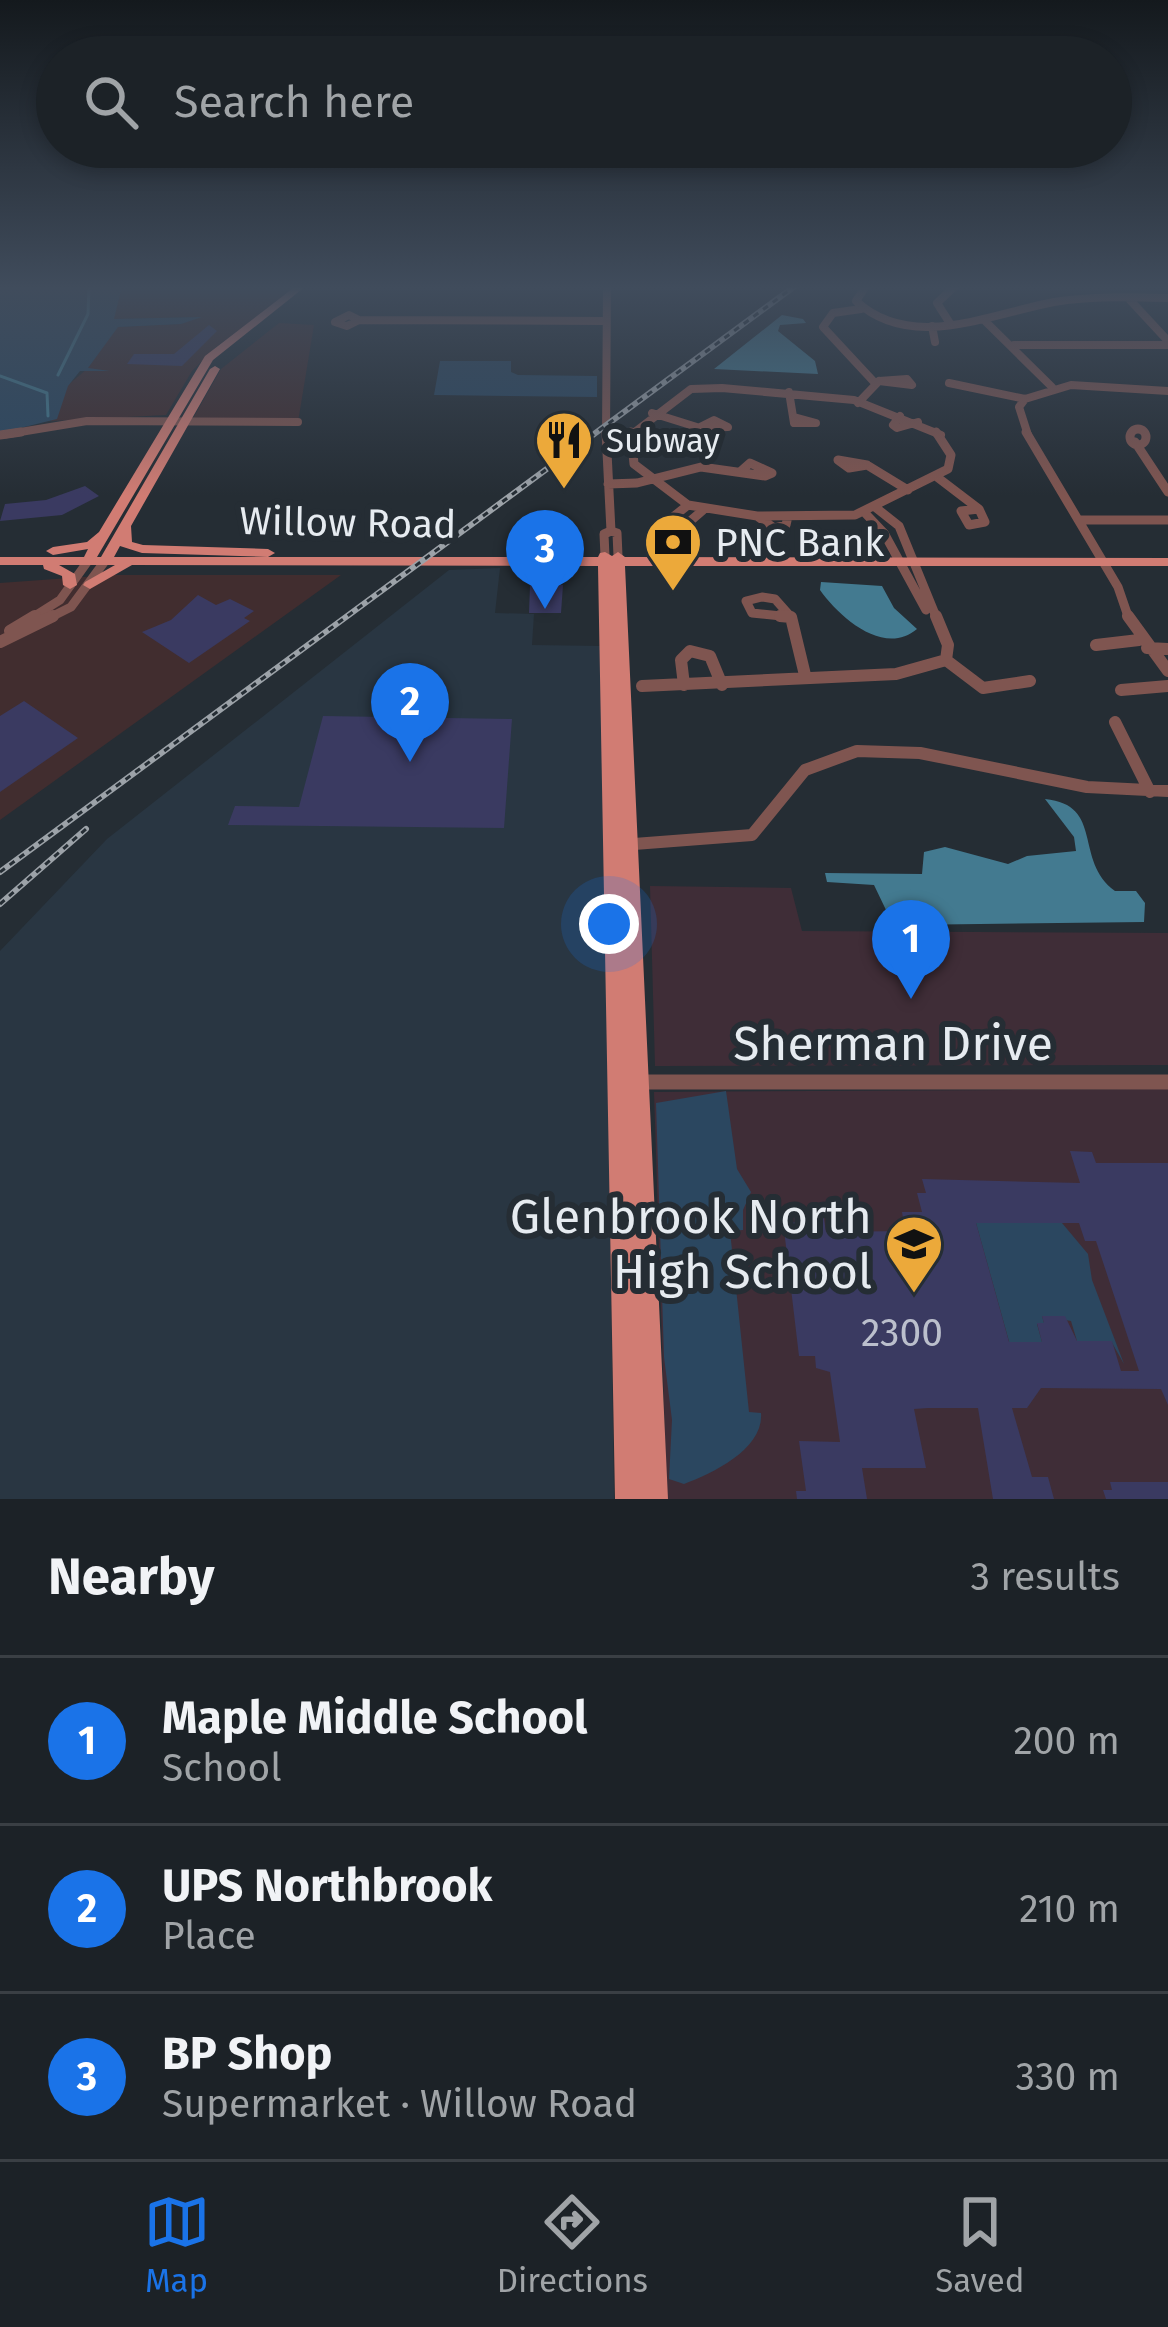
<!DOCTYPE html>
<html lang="en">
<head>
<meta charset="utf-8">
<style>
	body { margin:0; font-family:"Fira Sans",sans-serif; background:#292f33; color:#f1f3f6 }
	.you { position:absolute; left:609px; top:924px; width:42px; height:42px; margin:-30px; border:9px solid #fff; border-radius:50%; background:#1a73e8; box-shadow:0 0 0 18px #1a73e833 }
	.badge { display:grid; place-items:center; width:78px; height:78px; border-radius:50%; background:#1a73e8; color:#fff; font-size:39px; font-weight:700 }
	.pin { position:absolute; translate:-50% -99px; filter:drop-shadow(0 3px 6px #0008) }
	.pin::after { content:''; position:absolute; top:63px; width:42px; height:36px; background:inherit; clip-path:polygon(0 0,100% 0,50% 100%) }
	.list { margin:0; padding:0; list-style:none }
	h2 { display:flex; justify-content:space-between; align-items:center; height:156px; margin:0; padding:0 48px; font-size:51px }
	h2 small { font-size:39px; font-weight:400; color:#a0a4a7 }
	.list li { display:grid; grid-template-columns:78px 1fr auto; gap:36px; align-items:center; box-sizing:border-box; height:168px; padding:0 48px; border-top:3px solid #3a3f44 }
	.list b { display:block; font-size:45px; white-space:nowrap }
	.list p { margin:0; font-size:39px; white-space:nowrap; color:#a0a4a7 }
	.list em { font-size:39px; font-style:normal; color:#a0a4a7 }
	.icon { flex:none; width:66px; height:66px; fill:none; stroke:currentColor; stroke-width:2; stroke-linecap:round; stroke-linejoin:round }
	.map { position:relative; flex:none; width:1168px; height:1499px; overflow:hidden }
	.search { position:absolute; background:#1c2227; box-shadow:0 6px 18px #0003; left:36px; right:36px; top:36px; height:132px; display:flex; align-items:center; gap:30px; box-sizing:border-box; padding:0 42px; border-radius:66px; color:#a0a4a7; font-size:45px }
	.sheet { height:660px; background:#1c2227 }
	nav { display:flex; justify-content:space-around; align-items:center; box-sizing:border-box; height:168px; border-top:3px solid #3a3f44; background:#1c2227; font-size:33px; color:#a0a4a7 }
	nav a { display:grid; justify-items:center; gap:6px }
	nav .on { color:#1a73e8 }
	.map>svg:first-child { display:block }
	.commercial { fill:#412d2f }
	.built { fill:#293642 }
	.education { fill:#3f2d37 }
	.green { fill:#2b4760 }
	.water { fill:#437a90 }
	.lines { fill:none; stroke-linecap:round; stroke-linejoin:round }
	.stream { stroke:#437a90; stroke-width:3 }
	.building { fill:#3a3a61; fill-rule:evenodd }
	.minor-far3 { stroke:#7f5550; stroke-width:8 }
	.minor-far2 { stroke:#7f5550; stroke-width:9 }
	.minor-far1 { stroke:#7f5550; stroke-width:12 }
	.minor { stroke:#7f5550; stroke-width:15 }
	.major { fill:#d17c73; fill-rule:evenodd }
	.rail-casing { stroke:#9ca2a8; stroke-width:6 }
	.rail { stroke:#252d34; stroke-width:3; stroke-dasharray:6; stroke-linecap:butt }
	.labels { text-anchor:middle; stroke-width:12; stroke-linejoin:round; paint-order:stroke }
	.far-poi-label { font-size:33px; fill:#e6ebf0; stroke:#252d34; text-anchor:start }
	.street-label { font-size:39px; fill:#e6ebf0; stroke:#252d34 }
	.poi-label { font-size:39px; fill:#e6ebf0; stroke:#252d34; text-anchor:start }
	.near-number-label { font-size:39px; fill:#bbbfcc }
	.near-street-label { font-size:48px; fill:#e6ebf0; stroke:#252d34 }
	.near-poi-label { font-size:48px; fill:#e6ebf0; stroke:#252d34; text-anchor:end }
</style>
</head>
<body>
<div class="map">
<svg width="1168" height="1499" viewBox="0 0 1168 1499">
	<rect width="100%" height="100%" fill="#252d34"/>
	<path class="commercial" d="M122 286H298L216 347 192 371 166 415 51 421 67 386 87 369 117 327 181 324 198 317 113 319Z
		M279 323 314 325 298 422H191L221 369Z
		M111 575H341L0 820V583Z"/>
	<path class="built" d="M500 568 495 613 534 614 532 645 602 646 614 1499H0V951L107 839 449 570Z"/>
	<path class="education" d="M650 886 791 888 802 931 1168 933V1065L655 1066Z
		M1168 1089V1499H667L654 1092Z"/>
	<path class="green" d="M0 286H122L114 319 202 317 181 324 118 327 88 368 110 371H80L68 386 57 419 0 433Z
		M440 361H511V372L518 375 597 376V397L434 395Z
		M726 1091 737 1169 751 1192 743 1210V1230L730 1231 749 1412 761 1413C764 1449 713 1473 684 1484L669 1479 672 1420 664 1357 656 1103Z
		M976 1223H1062L1088 1254 1092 1280 1124 1364 1111 1341H1077L1071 1321 1042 1316 1044 1323 1037 1324 1042 1342 1012 1352Z"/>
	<path class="water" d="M782 315 803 319 806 323 780 325 778 331 815 361 818 374 714 369Z
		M821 582 882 586 894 608 917 629C884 657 839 617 820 590Z
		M1045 799C1105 805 1073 860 1115 891H1136L1145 903 1144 922 903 925 886 910 874 885 827 882 825 873 922 874 924 852 945 847 1008 864 1027 856 1076 851 1074 837Z"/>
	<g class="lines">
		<path class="stream" d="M58 375 88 314 89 286
			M0 376 47 393 48 416"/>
	</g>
	<path class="building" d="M209 325 217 331 182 366 127 364 134 354H174Z
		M85 486 99 496 62 515 0 521 5 504 46 500Z
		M530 585H563L561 613H529Z
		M198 595 216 605 230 599 254 611 244 618 250 621 189 663 142 632 171 620Z
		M24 701 78 738 0 792V716Z
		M323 716 512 719 504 828 228 825 235 806 299 807Z
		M1070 1151 1092 1152 1096 1163H1168V1405L1161 1389 1041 1388 1027 1408H1012L1032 1477H1048L1054 1499H993L978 1408H928L914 1409 926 1468H862L867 1499H797L796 1491H806L799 1441 840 1442 830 1372 816 1368 815 1356H799L783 1221 795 1222 794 1211 823 1212 826 1232 905 1231 902 1212H922L917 1193H926L922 1179 1080 1183ZM976 1223H1079L1085 1241H1096L1139 1371H1121L1112 1341H1077L1065 1316H1042L1044 1323H1037L1042 1342H1009Z
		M1110 1482H1168V1499H1106L1103 1490H1112Z"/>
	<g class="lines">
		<path class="minor-far3" d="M866 286 856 301C911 352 990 314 1054 302 1092 296 1130 297 1168 298
			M1130 300 1168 341
			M861 309 833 313 823 327 875 383
			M349 315 359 320 347 326 335 322Z
			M359 320 605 321
			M984 320 1052 387
			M951 325 937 303 955 286
			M932 326 935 342
			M1014 345H1168
			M907 379 912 385 879 381Z
			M949 383 1025 399
			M789 392 794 423H816L794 417
			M1025 399 1019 407 1028 435
			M1025 399 1071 385 1168 391
			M858 403 879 381
			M652 413 700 428 728 427 714 420 700 427
			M900 416 893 425 897 428 918 422
			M2 435 87 421 298 422
			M606 435 607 286
			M631 435 691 389 722 388 854 400 941 435"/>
		<path class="minor-far2" d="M1130 437a8 8 0 1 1 16 0a8 8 0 1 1-16 0Z
			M606 432 611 531 617 533 618 556
			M631 432 634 464 688 505 757 516 855 515 948 469 951 455 936 432
			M1026 432 1118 587 1129 619
			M0 435 21 432
			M1135 442 1168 492
			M838 460 867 465 849 468Z
			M867 465 908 490
			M937 477 979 509
			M608 484 637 483 701 467 765 476 772 473 750 463 741 471
			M688 505 668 521 688 523 703 510
			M875 507 899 526 937 619
			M979 509 985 522 969 525 961 511Z
			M865 513 884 533 926 610
			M757 516 774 528 786 525 788 516
			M1079 520H1168
			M605 556 604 534 611 531
			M762 597 775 599 791 617 752 613 746 601Z
			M30 619 60 600 88 561
			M47 619 71 607 105 561"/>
		<path class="minor-far1" d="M780 616 791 617
			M936 616 948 645 946 660
			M1128 616 1168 671
			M791 617 805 675
			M10 631 35 616
			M0 642 53 616
			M1096 645 1139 640
			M1147 648 1168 649
			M684 685 681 660 690 651 710 656 722 685
			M642 686 896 674 946 660 983 688 1030 681
			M1121 690 1168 686
			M1115 722 1150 792
			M621 845 752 835 805 770 857 751 920 753 1087 787 1168 791"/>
		<path class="minor" d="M635 1082H1168"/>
		<path class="major" d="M296 286H306L213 360 97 557H101L210 369 215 366 220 369 131 526 132 542 143 545 268 549 275 553 268 557 142 553 120 546 114 557H598L600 553 605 552 612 556 618 552 625 557 1168 558V566H625L668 1499H615L598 566 132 565 90 589 83 585 85 582 115 565H59L75 574 77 585 70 589 63 585 62 576 44 569 43 565H0V557H84L88 549 53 555 46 551 53 547 87 542 99 532 205 356Z"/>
		<g class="rail-casing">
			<path id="rail" d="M0 872 795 286
				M0 904 86 829"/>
		</g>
		<use href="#rail" class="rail"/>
	</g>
	<linearGradient id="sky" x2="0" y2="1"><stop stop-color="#14191d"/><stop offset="0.58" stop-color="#404c5c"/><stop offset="1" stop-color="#404c5c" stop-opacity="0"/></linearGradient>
	<rect width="1168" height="496" fill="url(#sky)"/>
	<defs>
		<g id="restaurant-pin" transform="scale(3)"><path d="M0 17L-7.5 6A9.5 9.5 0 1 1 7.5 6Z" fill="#eca93a" stroke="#252d34"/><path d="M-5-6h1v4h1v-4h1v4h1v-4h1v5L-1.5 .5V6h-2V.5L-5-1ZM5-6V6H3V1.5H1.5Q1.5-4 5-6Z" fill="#111"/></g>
		<g id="bank-pin" transform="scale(3)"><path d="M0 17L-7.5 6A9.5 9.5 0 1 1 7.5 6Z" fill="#eca93a" stroke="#252d34"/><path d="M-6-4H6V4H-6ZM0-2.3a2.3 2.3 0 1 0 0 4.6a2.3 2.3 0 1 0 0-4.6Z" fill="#111"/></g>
		<g id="school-pin" transform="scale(3)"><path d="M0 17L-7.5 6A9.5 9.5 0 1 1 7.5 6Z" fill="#eca93a" stroke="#252d34"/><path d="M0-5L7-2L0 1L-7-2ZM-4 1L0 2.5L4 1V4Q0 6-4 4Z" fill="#111"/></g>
	</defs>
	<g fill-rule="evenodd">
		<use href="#restaurant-pin" x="564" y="440"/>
		<use href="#bank-pin" x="673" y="542"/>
		<use href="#school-pin" x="914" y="1244"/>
	</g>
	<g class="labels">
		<g class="far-poi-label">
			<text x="606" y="452">Subway</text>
		</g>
		<g class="street-label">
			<text transform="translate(348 522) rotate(1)" y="14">Willow Road</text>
		</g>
		<g class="poi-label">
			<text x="715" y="556">PNC Bank</text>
		</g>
		<g class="near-number-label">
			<text x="902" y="1346">2300</text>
		</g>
		<g class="near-street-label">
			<text x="893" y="1060">Sherman Drive</text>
		</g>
		<g class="near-poi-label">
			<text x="872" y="1233">Glenbrook North<tspan x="872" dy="55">High School</tspan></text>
		</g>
	</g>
</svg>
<div class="you"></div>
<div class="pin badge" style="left:911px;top:999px">1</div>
<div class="pin badge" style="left:410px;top:762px">2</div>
<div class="pin badge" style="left:545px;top:609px">3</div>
<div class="search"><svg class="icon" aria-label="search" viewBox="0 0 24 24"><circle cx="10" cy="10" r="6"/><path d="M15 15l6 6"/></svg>Search here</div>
</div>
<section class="sheet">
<h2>Nearby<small>3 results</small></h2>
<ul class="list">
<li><span class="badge">1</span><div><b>Maple Middle School</b><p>School</p></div><em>200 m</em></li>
<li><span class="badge">2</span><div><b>UPS Northbrook</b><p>Place</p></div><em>210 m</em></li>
<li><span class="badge">3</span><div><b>BP Shop</b><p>Supermarket · Willow Road</p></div><em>330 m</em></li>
</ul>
</section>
<nav>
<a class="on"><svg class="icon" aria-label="map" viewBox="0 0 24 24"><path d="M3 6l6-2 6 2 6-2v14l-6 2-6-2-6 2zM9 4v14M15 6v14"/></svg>Map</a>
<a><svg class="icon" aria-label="directions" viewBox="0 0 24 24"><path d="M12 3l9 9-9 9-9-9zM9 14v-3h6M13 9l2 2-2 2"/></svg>Directions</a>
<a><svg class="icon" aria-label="saved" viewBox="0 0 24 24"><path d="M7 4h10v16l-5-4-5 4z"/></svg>Saved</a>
</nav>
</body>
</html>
